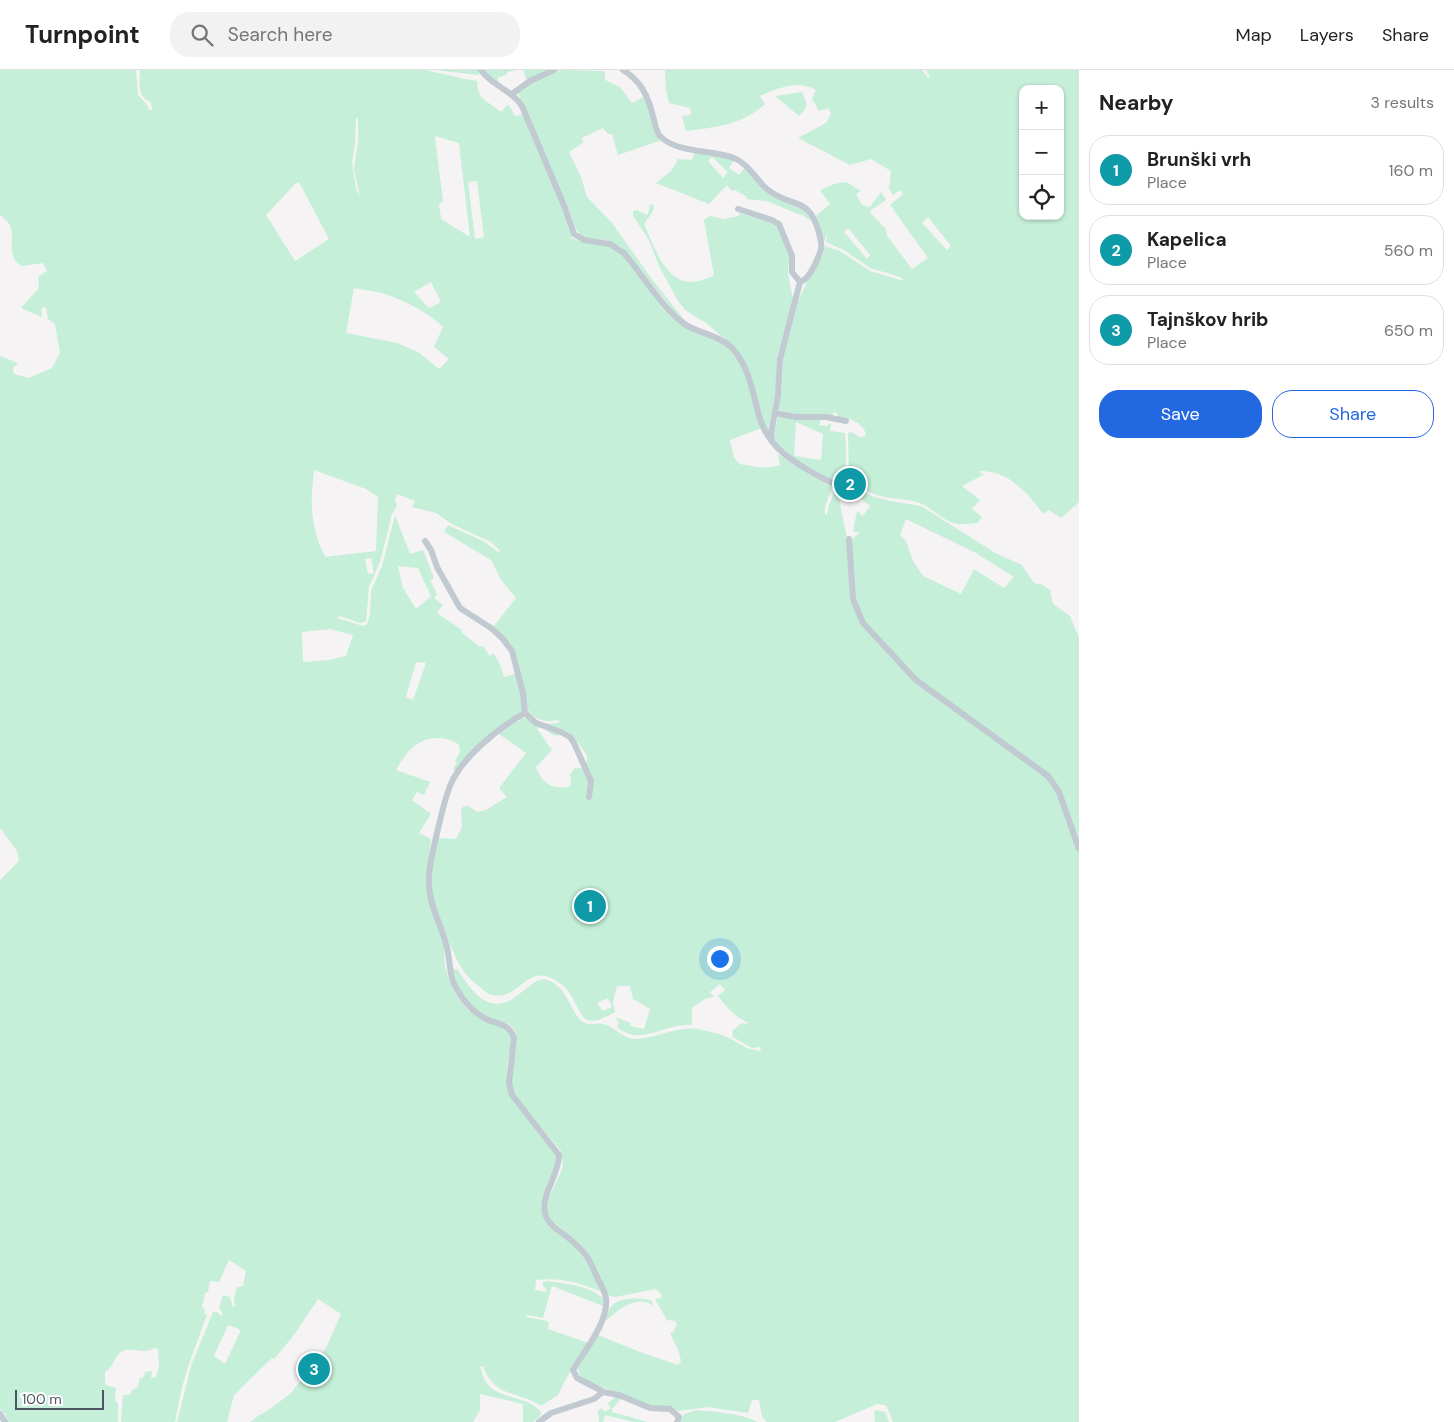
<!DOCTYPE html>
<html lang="en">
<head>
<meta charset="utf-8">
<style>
	body { margin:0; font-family:"DM Sans",sans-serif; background:#f2f2f2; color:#222 }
	.controls { position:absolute; right:15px; top:15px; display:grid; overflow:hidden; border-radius:10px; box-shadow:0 1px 4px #0004 }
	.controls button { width:45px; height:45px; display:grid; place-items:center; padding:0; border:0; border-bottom:1px solid #e0e0e0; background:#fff; color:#222; font:25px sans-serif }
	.scale { position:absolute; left:15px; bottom:12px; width:89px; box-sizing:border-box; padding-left:5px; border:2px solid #4b5460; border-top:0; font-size:14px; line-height:18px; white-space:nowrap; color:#4b5460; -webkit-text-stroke:4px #fff; paint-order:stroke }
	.you { position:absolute; left:719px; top:888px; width:18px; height:18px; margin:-12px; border:4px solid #fff; border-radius:50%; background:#1a73e8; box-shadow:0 0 0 8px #1a73e833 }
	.badge { display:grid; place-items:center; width:32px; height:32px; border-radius:50%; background:#2268e0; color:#fff; font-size:16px; font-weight:700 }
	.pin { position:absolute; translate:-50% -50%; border:2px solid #fff; box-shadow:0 1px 5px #0006 }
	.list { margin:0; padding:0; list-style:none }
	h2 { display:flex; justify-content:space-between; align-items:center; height:65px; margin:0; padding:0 20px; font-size:21px }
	h2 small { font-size:16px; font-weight:400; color:#767676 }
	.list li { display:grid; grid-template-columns:32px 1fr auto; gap:15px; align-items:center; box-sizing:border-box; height:70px; margin:0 10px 10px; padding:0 10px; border:1px solid #e0e0e0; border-radius:20px }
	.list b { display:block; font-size:19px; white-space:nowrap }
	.list p { margin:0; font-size:16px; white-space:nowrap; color:#767676 }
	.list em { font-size:16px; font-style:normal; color:#767676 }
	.actions { display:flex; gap:10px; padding:15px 20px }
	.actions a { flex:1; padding:11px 0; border:1px solid #2268e0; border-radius:20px; text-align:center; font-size:18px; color:#2268e0 }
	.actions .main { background:#2268e0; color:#fff }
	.icon { flex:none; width:28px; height:28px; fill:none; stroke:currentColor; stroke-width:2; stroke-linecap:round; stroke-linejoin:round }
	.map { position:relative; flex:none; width:1079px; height:1352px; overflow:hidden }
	header { display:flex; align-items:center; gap:30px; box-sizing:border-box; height:70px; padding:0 25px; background:#fff; border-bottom:1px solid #e0e0e0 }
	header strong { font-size:24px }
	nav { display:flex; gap:28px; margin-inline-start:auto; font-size:18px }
	.search { width:350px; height:45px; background:#f2f2f2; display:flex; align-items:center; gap:12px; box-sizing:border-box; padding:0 18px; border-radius:20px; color:#767676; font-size:19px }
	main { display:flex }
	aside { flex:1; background:#fff }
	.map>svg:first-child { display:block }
	.green { fill:#c5efd8; fill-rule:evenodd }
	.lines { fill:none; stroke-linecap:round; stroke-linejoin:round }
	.street { stroke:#c1c9d1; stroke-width:6 }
</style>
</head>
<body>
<header>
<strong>Turnpoint</strong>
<div class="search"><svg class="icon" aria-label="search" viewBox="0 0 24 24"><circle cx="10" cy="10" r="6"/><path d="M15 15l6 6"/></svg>Search here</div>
<nav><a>Map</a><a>Layers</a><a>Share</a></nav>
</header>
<main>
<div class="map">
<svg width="1079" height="1352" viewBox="0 0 1079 1352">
	<rect width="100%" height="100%" fill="#f5f3f3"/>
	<path class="green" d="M0 0H136L138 25 148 36 149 40H152L151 32C136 26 140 13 140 0H426C435 3 443 3 452 6 461 8 468 10 477 11 478 31 487 30 501 42L507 35 510 37 515 46 523 44 564 142 572 168C581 173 588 172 597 173 606 174 613 178 621 183L676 250C691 261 709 263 725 274 752 292 749 332 762 358L730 370 734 387 739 394C753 396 767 400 780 395L778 384 793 394 832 417 825 437V444L827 445 829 435 834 423 839 428 848 474H851L853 468 860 463 853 461 857 441 863 446 870 436 860 428 864 422 874 427 891 431 921 436 997 484 1022 495 1034 513 1041 514 1050 520 1053 534 1070 546 1079 568V1352H893L887 1337 885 1335 877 1334 835 1352H767L762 1347 759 1330H752L748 1343 707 1337 679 1341 651 1336 629 1329 620 1323 586 1312 580 1308 578 1297 598 1265 640 1282 678 1295 681 1291 679 1282 670 1263 673 1262 677 1255 675 1251 667 1250 655 1229 661 1228 662 1225 656 1219 615 1227 610 1226 606 1222 589 1185 579 1173 551 1150 547 1140 549 1128 563 1097 561 1081 517 1029C514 1022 511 1015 511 1007 511 995 520 972 515 961 509 950 494 952 484 946 467 936 457 918 453 899H457C464 909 475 927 488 932 515 942 531 903 548 910 570 919 571 947 585 953 591 956 597 952 603 954 614 956 622 968 634 969 657 969 674 956 697 959 707 961 717 963 727 967 738 972 748 981 761 981L760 977 752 978 733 967 732 961 742 953 747 954 748 952C735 948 726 936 718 926L725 920 720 914 710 922 714 927 705 929 692 938V955C666 952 641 978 617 957L619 953 615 947 631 953 630 956 644 959 650 939 633 929 630 916H617L613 932 615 942C606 947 592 956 583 947 578 939 574 929 568 921 565 916 558 912 553 909 526 894 519 931 492 925 487 924 484 920 480 917 460 904 453 881 444 860 438 848 431 835 430 821 429 804 434 785 437 768L456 769 462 757 461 739 464 736H468L478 742 486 740 507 727 499 718 526 683 499 664 514 652 520 651 519 648C535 647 543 658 560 652L558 650C547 653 536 650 529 642 517 608 524 583 493 557L516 528 501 510 491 490 444 462 448 455 483 471 498 482 500 481 491 472 452 454 436 443 412 437 415 431 397 424 395 430 397 436 392 444 380 492 369 517 366 551 360 553 339 546 337 548 363 556 367 554 370 545 371 521 382 496 395 445 410 484 423 480 434 508 430 510 437 524 434 528 443 535 437 543 462 560 461 562 480 577 483 576 490 586 493 583 499 592 504 607 517 603 524 640C500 658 474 676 456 701L453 699 457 693 455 691 460 682 459 675C449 666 430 666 419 673 409 678 401 691 396 700L430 712 424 725 417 722 412 730 431 744 419 763 431 769C429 791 423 816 431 837 434 848 441 858 444 869 445 878 444 887 445 896 449 911 456 928 467 939 477 949 506 956 510 963 514 972 510 981 508 989 506 1003 507 1017 513 1030L556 1083C561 1103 539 1121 542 1141 545 1162 572 1170 584 1185 591 1195 595 1209 600 1220L599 1221C579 1212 558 1207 536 1210L535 1220 546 1222V1218L543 1216V1212L547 1211C567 1214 587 1215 603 1228V1236L552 1216 543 1248 527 1245 526 1247 547 1251 549 1253 548 1259 589 1273 568 1305 558 1325 541 1336C518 1320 495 1329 483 1296L480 1297C482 1302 484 1311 488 1315 502 1330 530 1326 541 1342L540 1346 533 1352H523V1334L480 1324V1340L473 1352H250L258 1346 270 1339 291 1323 326 1278 341 1244 318 1229 294 1265 274 1289 272 1288 234 1325 227 1352H177L192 1293 213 1242H217L221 1246 223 1244 219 1238 223 1225 230 1227 233 1237H235L234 1227 237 1217 243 1216 246 1201 229 1190 219 1212 210 1211 208 1222 205 1223 202 1237 205 1240 204 1243 207 1245 190 1291 182 1317 175 1352H121L123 1325H129L132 1320 138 1317 140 1308H143L145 1302 152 1301 151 1308 156 1307 159 1296 158 1279 154 1278C145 1285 133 1277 123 1281 113 1286 114 1297 105 1302V1315L116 1318 115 1331 118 1333V1352H7L5 1344 0 1339V810L19 791 17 781 0 758V286L18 293 13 298 14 304 29 308 52 298 60 283 55 254 48 249 46 238 44 237 41 240 42 247 21 238 39 218 38 207 47 201 43 193 22 196C4 186 17 166 9 154 7 150 3 148 0 145ZM358 48V71L354 99 360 126 356 118 352 92 355 74 356 49ZM435 66 459 73 470 167 441 149 439 134 443 131ZM477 111 484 167 475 169 468 112ZM299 112 329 169 295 191 266 145 295 114ZM431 212 441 232 429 238 414 222ZM354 218C363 220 372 220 381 223 400 228 430 243 443 257L434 277 449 289 439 299 418 282 397 273 346 263ZM314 400 366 419 378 427 376 481 325 487C310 454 310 436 314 400ZM906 449 976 483 1014 507 1004 518 974 499 961 524 923 506 913 491 906 471 900 465ZM371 488 374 503 368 504 365 489ZM398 496 418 498 431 526 416 539 403 518ZM330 559 353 565 346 586 329 590 303 592 302 562ZM416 592 426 593 413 630 406 627ZM540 657C551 662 554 671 567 661 572 665 586 681 587 687 588 691 585 695 583 698H575L570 704 571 713 569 717C550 719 543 714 536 697L552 680 537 659ZM608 928 612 937 603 941 597 933ZM228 1255 241 1260 225 1294 214 1286Z
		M435 0H479V4L478 5Z
		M483 0H517L507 2V5L498 7V14Z
		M523 0H550L527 11Z
		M561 0 603 1 605 3V10L620 17 632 33 643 27 649 37 662 70 618 85 612 64H608L603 58 582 68 583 73 569 82 581 107 587 127 612 153 654 212 686 252 680 248 621 177 608 170 583 168 576 159 569 140 518 23 520 20 545 5Z
		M665 0H922L928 8 930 7 926 0H1079V432L1061 448 1049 440 1043 444C1028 422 1008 401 980 401V403L985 404 962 416 980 430 972 439 982 447 978 453C971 453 964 455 958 454 942 452 930 434 913 431 899 428 885 429 871 423 863 418 858 411 849 408L848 363 851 362 862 368 866 364C862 351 850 349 838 347L837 343 834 342 832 345 810 347 778 340 782 317 783 288 798 232 808 209 823 185 825 176 840 181 870 201 904 211 902 208 897 206 870 198 844 180 826 172 828 161 824 172 819 153 816 146 830 134 820 120 834 114 846 112 861 121 856 124 862 135 870 137 881 122 886 130 871 140 870 143 886 159 887 166 912 199 928 188 890 135 903 124 900 120 893 125 889 119 891 101 871 89 850 95 798 68 826 53 831 44 828 38 819 41 812 29 816 20C799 9 777 18 760 26L765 34C742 55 715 57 686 61L682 46 691 45 690 38 669 33 666 20ZM1023 19H1060V146H1023ZM928 147 951 176 947 180 922 153ZM848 158 870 185 867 189 844 162Z
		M802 22 807 34 803 42 799 46 775 26Z
		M695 81 734 90 729 98 739 105 745 97 760 115 802 138 815 154 803 145 798 144 767 131 746 129 747 127 735 120 732 121 727 115 709 134 656 113 672 100 678 89 692 90ZM712 87 728 102 723 108 708 91Z
		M650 134 654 135 653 141 644 154C654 174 663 211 691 212 699 212 707 208 714 206L704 150 710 146 724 149 739 146V143L768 150 778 156 789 187 788 203 793 229 777 287V316L768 361 766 360 755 322 730 273 706 253 685 240 678 231 659 196 649 170 633 146V141L636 140 648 145Z
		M778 347 822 348 819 355 827 356 829 354H831L830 361 845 363 846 380 845 407 831 409 801 393 776 374 774 361ZM796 352 823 364 821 390 794 386Z
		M634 1228 651 1230 654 1236C638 1224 619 1239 607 1250L605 1249C611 1232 617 1230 634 1228Z
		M617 1326 622 1328 612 1339V1342L648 1352H634L605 1345 603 1352H599L598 1341 601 1338 605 1342 611 1338 608 1333Z
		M697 1340C717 1342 739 1343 758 1352H680L684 1344Z
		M878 1340 885 1342 889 1352H875L874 1341Z"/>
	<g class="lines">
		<path class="street" d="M481 0C492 16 512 20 522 36L565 138 574 164 584 170 610 174 624 183C641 203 662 237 683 253 698 264 719 264 733 279 750 298 753 325 760 349 768 374 786 387 808 400 817 405 825 410 835 414
			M623 0C641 11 648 26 653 46 655 53 656 63 661 67 677 83 714 80 734 88 748 93 756 110 767 119 790 139 809 124 819 163 821 171 823 178 819 185 816 194 808 210 800 212L792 202V186L779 154 772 150 738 139
			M512 24 530 11 554 0
			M775 343 796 347H826L846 351
			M772 371 771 363 778 326 780 289 800 212
			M849 469 853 529 863 553 916 610 1048 706 1059 722 1079 779
			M425 471 431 480 437 497 460 538 491 558 502 568 512 581 523 623 525 643
			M525 643C499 657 461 688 450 716 444 731 441 747 437 763 433 781 428 798 429 816 430 837 441 854 446 874 451 890 448 907 458 921 463 930 472 941 481 946 493 955 509 951 514 968L509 1013 512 1025 559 1085C559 1105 541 1124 545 1143 548 1156 562 1162 571 1170 587 1184 589 1188 597 1207 600 1214 605 1221 606 1228 609 1252 584 1281 573 1300L577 1308 604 1322
			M525 643 536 653 561 662 570 667 574 673 591 711 589 727
			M0 1344 5 1352
			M539 1352 551 1343 594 1329 603 1322 619 1325 650 1338 670 1339 679 1347 677 1352"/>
	</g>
</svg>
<div class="controls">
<button>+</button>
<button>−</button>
<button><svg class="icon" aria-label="locate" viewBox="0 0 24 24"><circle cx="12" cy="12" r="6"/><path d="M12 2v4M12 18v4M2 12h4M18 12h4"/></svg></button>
</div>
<div class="scale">100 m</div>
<div class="you"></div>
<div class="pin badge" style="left:590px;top:836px;background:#0f9aa8">1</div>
<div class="pin badge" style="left:850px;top:414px;background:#0f9aa8">2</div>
<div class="pin badge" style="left:314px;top:1299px;background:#0f9aa8">3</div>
</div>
<aside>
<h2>Nearby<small>3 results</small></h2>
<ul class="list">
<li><span class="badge" style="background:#0f9aa8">1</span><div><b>Brunški vrh</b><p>Place</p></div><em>160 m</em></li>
<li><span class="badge" style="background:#0f9aa8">2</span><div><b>Kapelica</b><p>Place</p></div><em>560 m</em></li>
<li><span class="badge" style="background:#0f9aa8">3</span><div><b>Tajnškov hrib</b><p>Place</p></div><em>650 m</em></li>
</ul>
<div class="actions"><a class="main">Save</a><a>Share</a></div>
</aside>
</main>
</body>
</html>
